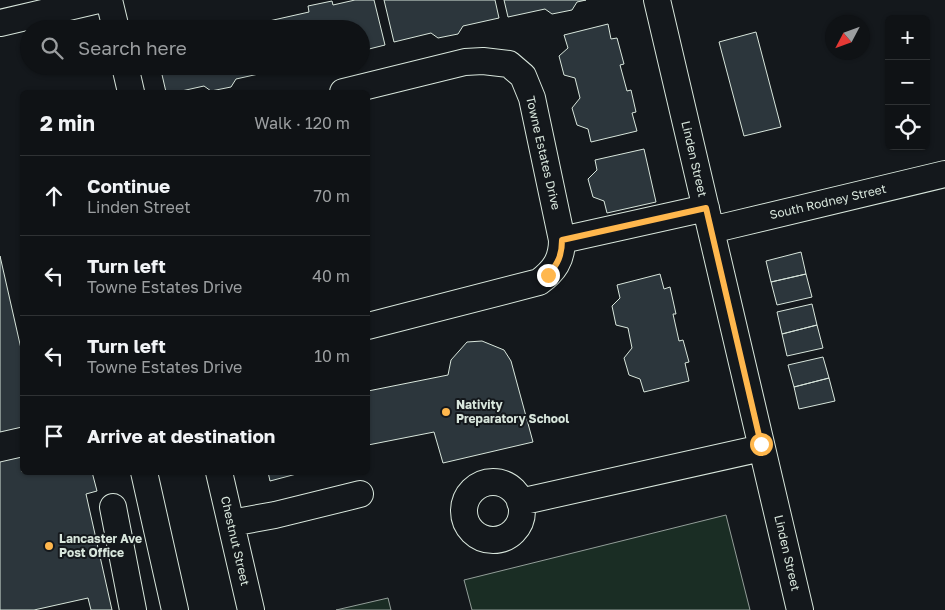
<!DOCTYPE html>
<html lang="en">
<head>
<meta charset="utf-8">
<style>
	body { margin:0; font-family:"Golos Text",sans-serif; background:#1d2022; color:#f1f3f6 }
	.controls { position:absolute; right:15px; top:15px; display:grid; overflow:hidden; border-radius:8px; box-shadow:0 1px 4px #0004 }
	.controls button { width:45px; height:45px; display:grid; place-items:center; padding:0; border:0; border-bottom:1px solid #2f3234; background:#0f1215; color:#f1f3f6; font:25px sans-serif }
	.compass { position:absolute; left:825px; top:15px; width:45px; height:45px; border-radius:50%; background:#0f1215; box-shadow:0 1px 4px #0004; rotate:229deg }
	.stop { position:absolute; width:15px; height:15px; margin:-11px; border:4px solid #ffb74d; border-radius:50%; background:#fff }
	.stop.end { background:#ffb74d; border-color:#fff; box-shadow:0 1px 5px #0008 }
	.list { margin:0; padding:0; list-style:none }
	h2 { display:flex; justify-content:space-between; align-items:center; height:65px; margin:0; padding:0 20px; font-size:21px }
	h2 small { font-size:16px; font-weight:400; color:#9b9ea0 }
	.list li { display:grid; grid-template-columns:32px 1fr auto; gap:15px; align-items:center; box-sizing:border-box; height:80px; padding:0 20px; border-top:1px solid #2f3234 }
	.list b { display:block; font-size:19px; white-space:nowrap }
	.list p { margin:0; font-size:16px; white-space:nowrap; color:#9b9ea0 }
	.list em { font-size:16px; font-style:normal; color:#9b9ea0 }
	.icon { flex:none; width:28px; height:28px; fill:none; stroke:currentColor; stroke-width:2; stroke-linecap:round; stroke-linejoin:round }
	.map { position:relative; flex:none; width:945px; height:610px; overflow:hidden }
	.search { position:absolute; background:#0f1215; box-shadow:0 1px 4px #0004; left:20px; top:20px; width:350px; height:55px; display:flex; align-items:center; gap:12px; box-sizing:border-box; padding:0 18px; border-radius:28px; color:#9b9ea0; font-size:19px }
	.panel { position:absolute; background:#0f1215; box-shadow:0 1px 4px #0004; left:20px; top:90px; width:350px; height:385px; border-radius:8px }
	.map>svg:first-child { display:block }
	.green { fill:#1a2d24; stroke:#939e99 }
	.building { fill:#2c363c; stroke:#d8e6dc }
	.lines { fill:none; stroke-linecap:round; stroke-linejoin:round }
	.minor-casing { stroke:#d8e6dc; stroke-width:28 }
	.minor { stroke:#14181c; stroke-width:26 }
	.route { stroke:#ffb74d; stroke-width:6 }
	.poi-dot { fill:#ffb74d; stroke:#14181c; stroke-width:2 }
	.labels { text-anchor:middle; stroke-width:4; stroke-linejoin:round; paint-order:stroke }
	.street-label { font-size:12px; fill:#d8e6dc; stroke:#14181c }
	.poi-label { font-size:12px; font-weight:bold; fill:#d8e6dc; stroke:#14181c; text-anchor:start }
</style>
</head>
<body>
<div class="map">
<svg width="945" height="610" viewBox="0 0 945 610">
	<rect width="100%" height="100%" fill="#14181c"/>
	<path class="green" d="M726 515 750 610H472L464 580Z
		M388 598 391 610H336Z"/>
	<path class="building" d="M355 0H374L385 45 361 51V29H271L269 21 309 12 308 6 332 1 333 5Z
		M384 0H495L499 18 463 26 458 34 438 38 431 33 394 42Z
		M504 0H586L577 2 572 10 552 14 545 9 508 17Z
		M260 22 262 29H230Z
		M608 24 611 39 617 38 624 64 620 65 627 91 631 90 636 112 632 113 637 131 591 142 588 129 577 125 572 108 580 98 575 78 564 75 559 56 568 48 564 35Z
		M756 32 781 127 744 136 719 42Z
		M160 66H271L272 71 236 79 231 87 211 91 204 86 177 92H166Z
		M644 149 656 202 607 213 604 201 593 197 588 179 597 170 595 160Z
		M801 252 806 274 771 282 766 261Z
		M0 256 22 353V427L0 432Z
		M660 274 664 289 670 287 676 314H673L679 341 683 340 689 362 685 363 689 381 644 392 640 379 629 375 624 358 632 348 628 328 616 325 612 306 620 298 617 285Z
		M806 274 812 297 777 305 771 282Z
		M812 304 817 325 782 334 777 312Z
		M817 325 823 348 787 356 782 334Z
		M482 341 504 350 511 361 533 442 443 463 434 432 368 445V391L448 375 451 360 467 342Z
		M823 357 829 378 794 387 788 365Z
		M829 378 835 401 799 409 794 387Z
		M22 457V472H92L97 491 86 494 112 610H91L88 598 34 610H0V462Z
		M268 472H304L270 481Z"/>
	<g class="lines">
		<g class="minor-casing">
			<path id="minor" d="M109 0 116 29
				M657 0 800 610
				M0 23 98 0
				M125 66 131 92
				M343 92 465 62 483 61 509 64 523 76 532 98 562 240C562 260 554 271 539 282L368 326
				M711 230 945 174
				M562 240 706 208
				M144 472 175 610
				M219 472 251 610
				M464 511a29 29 0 1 1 58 0a29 29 0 1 1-58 0Z
				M520 502 762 448
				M113 507 133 610
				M231 523 275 515 360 494"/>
		</g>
		<use href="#minor" class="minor"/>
	</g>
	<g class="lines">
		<path class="route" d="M548 275C558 264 562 255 562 240L706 208 761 444"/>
	</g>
	<g class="poi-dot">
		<circle cx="446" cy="412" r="5"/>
		<circle cx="49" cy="546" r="5"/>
	</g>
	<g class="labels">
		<g class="street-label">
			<text transform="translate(543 153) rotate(77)" y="4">Towne Estates Drive</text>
			<text transform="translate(694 159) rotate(77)" y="4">Linden Street</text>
			<text transform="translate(828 202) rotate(-13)" y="4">South Rodney Street</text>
			<text transform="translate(235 541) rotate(77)" y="4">Chestnut Street</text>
			<text transform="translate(787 553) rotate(77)" y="4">Linden Street</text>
		</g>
		<g class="poi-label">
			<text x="456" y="409">Nativity<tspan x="456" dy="14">Preparatory School</tspan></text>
			<text x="59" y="543">Lancaster Ave<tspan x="59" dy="14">Post Office</tspan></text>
		</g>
	</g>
</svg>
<div class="controls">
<button>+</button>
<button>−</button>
<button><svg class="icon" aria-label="locate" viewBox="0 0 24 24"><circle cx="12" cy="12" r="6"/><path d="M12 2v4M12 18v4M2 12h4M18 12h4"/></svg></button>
</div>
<svg class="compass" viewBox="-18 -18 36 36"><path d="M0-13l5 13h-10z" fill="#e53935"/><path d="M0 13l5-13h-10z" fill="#9b9ea0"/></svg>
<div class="stop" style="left:761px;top:444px"></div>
<div class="stop end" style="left:548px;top:275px"></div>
<div class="search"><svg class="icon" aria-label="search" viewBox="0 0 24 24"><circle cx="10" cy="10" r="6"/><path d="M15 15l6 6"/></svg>Search here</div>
<section class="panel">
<h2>2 min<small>Walk · 120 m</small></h2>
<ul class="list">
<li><svg class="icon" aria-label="ahead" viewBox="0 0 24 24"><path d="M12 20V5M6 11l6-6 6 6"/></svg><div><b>Continue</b><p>Linden Street</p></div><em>70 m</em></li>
<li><svg class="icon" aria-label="left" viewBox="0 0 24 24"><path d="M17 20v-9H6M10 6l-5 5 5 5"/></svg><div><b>Turn left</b><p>Towne Estates Drive</p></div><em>40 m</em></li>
<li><svg class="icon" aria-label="left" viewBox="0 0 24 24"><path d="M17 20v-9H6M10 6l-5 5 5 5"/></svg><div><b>Turn left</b><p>Towne Estates Drive</p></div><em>10 m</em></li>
<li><svg class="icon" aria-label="arrive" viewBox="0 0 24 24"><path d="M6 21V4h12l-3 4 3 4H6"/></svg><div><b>Arrive at destination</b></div></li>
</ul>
</section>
</div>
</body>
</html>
